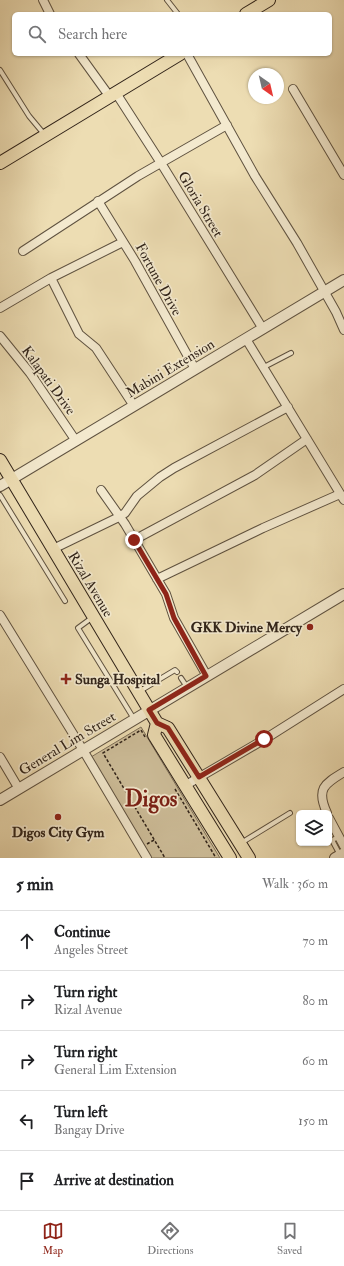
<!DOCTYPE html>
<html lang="en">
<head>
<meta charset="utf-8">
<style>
	body { margin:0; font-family:"IM FELL Double Pica",serif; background:#f6f6f6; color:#202124 }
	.controls { position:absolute; right:12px; bottom:12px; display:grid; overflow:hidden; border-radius:6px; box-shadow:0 1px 3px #0004 }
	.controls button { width:36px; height:36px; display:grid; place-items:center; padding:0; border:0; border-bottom:1px solid #e0e0e0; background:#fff; color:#202124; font:20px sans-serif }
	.compass { position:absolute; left:248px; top:68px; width:36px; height:36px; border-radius:50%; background:#fff; box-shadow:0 1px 3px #0004; rotate:146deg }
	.stop { position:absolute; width:12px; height:12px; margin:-9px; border:3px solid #8f2418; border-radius:50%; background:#fff }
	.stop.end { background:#8f2418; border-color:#fff; box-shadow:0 1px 4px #0008 }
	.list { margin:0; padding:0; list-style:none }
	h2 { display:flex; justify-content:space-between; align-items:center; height:52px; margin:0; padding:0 16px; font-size:17px }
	h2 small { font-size:13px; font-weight:400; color:#757577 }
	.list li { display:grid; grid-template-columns:26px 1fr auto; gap:12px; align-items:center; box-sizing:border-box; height:60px; padding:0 16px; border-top:1px solid #e0e0e0 }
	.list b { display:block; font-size:15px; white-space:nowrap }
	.list p { margin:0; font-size:13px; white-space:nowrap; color:#757577 }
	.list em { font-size:13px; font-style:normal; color:#757577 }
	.icon { flex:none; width:22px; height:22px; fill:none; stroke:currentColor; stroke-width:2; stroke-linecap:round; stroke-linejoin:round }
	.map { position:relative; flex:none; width:344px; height:858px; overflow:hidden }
	.search { position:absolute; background:#fff; box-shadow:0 1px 3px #0004; left:12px; right:12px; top:12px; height:44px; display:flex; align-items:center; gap:10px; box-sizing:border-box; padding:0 14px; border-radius:6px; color:#757577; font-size:15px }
	.sheet { height:352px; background:#fff }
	nav { display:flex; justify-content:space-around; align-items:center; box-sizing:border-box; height:56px; border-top:1px solid #e0e0e0; background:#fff; font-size:11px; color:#757577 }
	nav a { display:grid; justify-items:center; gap:2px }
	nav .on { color:#8f2418 }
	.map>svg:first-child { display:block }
	.green { fill:#cdbd99; stroke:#7e7059 }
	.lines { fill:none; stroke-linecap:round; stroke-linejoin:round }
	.service-casing { stroke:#5f5240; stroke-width:6 }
	.minor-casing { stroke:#5f5240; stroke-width:10 }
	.tertiary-casing { stroke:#5f5240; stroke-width:12 }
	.primary-casing { stroke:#302319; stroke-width:14 }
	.path { stroke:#302319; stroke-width:1.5; stroke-dasharray:3 2; stroke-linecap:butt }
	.service { stroke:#f3e9ce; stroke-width:4 }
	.minor { stroke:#f3e9ce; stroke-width:8 }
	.tertiary { stroke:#f3e9ce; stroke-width:10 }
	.primary { stroke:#edddb3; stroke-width:12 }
	.route { stroke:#8f2418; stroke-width:5 }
	.poi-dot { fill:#8f2418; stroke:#f3e9ce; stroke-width:1.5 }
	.labels { text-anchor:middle; stroke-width:3.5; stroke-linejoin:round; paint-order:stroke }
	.street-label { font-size:14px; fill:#302319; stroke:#f3e9ce }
	.poi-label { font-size:14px; font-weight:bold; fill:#302319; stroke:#f3e9ce; text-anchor:end }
	.town-label { font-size:22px; font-weight:bold; fill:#7a1f14; stroke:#f3e9ce }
</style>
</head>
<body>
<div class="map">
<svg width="344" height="858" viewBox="0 0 344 858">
	<rect width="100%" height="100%" fill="#edddb3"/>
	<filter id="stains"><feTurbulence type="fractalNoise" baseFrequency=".005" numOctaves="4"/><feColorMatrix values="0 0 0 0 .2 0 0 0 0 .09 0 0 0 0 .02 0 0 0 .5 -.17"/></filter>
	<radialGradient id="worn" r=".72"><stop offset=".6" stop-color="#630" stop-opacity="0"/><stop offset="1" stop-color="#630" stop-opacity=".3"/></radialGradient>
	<path class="green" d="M141 727 220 858H151L91 757Z"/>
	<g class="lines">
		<g class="service-casing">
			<path id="service" d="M167 0 178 14
				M0 70 29 116 44 134
				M264 367 291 353
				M0 495 65 601
				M93 617 78 628 134 719
				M181 678 187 687
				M140 691 175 670 177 672
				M339 837 332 840 340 855
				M241 843 290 813"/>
		</g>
		<g class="minor-casing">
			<path id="minor" d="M43 0 50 14
				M79 54 110 97
				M187 54 255 176 297 243 336 312 344 330
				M293 89 344 175
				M116 93 161 163 263 329
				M98 201 135 261 195 369
				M23 251 138 176 227 125
				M51 278 79 334 96 348 134 406
				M0 308 51 278 123 242
				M0 336 30 373 76 441
				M246 339 344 500
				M101 490 125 524 166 594 174 618 207 676
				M134 540 255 475 307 439
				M53 549 119 517 125 513 137 496 160 477 174 468 288 407
				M157 579 263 528 340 494
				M0 615 83 750 147 858
				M0 757 19 789
				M186 785 265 739 344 689
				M327 813C316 789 324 784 344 772
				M329 818 344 846"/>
		</g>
		<g class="tertiary-casing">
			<path id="tertiary" d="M0 486 344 280
				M0 800 344 594
				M335 858 344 853"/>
		</g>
		<g class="primary-casing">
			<path id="primary" d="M246 14 269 0
				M0 163 180 54
				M0 460 157 723 168 728 249 858
				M157 723 154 735 230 858"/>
		</g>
		<path class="path" d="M145 737 141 730 103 753 165 858
			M175 789 216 858
			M147 844 154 840"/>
		<use href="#service" class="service"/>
		<use href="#minor" class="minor"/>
		<use href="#tertiary" class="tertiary"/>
		<use href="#primary" class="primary"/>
	</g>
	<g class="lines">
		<path class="route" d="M134 540 166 594 174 618 206 676 149 710 157 723 168 728 199 777 264 739"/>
	</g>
	<g class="poi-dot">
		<circle cx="310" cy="627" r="4"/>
		<path d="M64 673h4v4h4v4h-4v4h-4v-4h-4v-4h4z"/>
		<circle cx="58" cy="817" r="4"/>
	</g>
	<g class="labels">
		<g class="street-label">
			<text transform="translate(201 204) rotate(59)" y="5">Gloria Street</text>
			<text transform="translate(159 279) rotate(61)" y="5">Fortune Drive</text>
			<text transform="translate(170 368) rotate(-31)" y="5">Mabini Extension</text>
			<text transform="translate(49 380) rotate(54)" y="5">Kalapati Drive</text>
			<text transform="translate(91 584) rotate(59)" y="5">Rizal Avenue</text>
			<text transform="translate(67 743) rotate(-31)" y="5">General Lim Street</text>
		</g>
		<g class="poi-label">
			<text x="302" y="632">GKK Divine Mercy</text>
			<text x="75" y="684" text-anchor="start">Sunga Hospital</text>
			<text x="58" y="837" text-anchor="middle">Digos City Gym</text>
		</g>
		<g class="town-label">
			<text x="151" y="806">Digos</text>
		</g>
	</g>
	<rect width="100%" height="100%" filter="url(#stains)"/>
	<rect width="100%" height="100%" fill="url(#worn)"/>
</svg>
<div class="controls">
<button><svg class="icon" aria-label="layers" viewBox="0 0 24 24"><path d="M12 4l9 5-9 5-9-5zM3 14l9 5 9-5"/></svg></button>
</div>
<svg class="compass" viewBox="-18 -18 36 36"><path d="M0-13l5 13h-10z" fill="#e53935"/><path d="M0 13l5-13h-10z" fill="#757577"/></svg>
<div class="stop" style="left:264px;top:739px"></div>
<div class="stop end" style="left:134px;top:540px"></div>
<div class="search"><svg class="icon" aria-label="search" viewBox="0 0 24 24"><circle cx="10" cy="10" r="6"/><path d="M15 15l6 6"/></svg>Search here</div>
</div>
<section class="sheet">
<h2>5 min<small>Walk · 360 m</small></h2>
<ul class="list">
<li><svg class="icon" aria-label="ahead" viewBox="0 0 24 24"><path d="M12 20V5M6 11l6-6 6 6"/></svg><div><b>Continue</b><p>Angeles Street</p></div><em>70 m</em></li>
<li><svg class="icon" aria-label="right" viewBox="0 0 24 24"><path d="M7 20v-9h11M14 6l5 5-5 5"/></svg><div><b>Turn right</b><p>Rizal Avenue</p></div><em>80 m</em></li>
<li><svg class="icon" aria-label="right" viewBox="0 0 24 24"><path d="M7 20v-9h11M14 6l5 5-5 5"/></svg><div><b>Turn right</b><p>General Lim Extension</p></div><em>60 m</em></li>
<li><svg class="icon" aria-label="left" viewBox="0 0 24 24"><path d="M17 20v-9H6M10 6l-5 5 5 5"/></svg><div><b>Turn left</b><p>Bangay Drive</p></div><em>150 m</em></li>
<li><svg class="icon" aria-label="arrive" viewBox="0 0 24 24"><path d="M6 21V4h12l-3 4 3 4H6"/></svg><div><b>Arrive at destination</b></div></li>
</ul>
</section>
<nav>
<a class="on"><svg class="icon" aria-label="map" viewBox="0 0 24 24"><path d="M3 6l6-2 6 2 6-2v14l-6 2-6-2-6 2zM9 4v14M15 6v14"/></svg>Map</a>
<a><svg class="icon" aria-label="directions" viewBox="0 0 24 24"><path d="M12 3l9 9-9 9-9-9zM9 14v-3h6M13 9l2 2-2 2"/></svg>Directions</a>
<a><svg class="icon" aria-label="saved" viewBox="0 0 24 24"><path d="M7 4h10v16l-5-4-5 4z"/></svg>Saved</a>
</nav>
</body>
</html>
